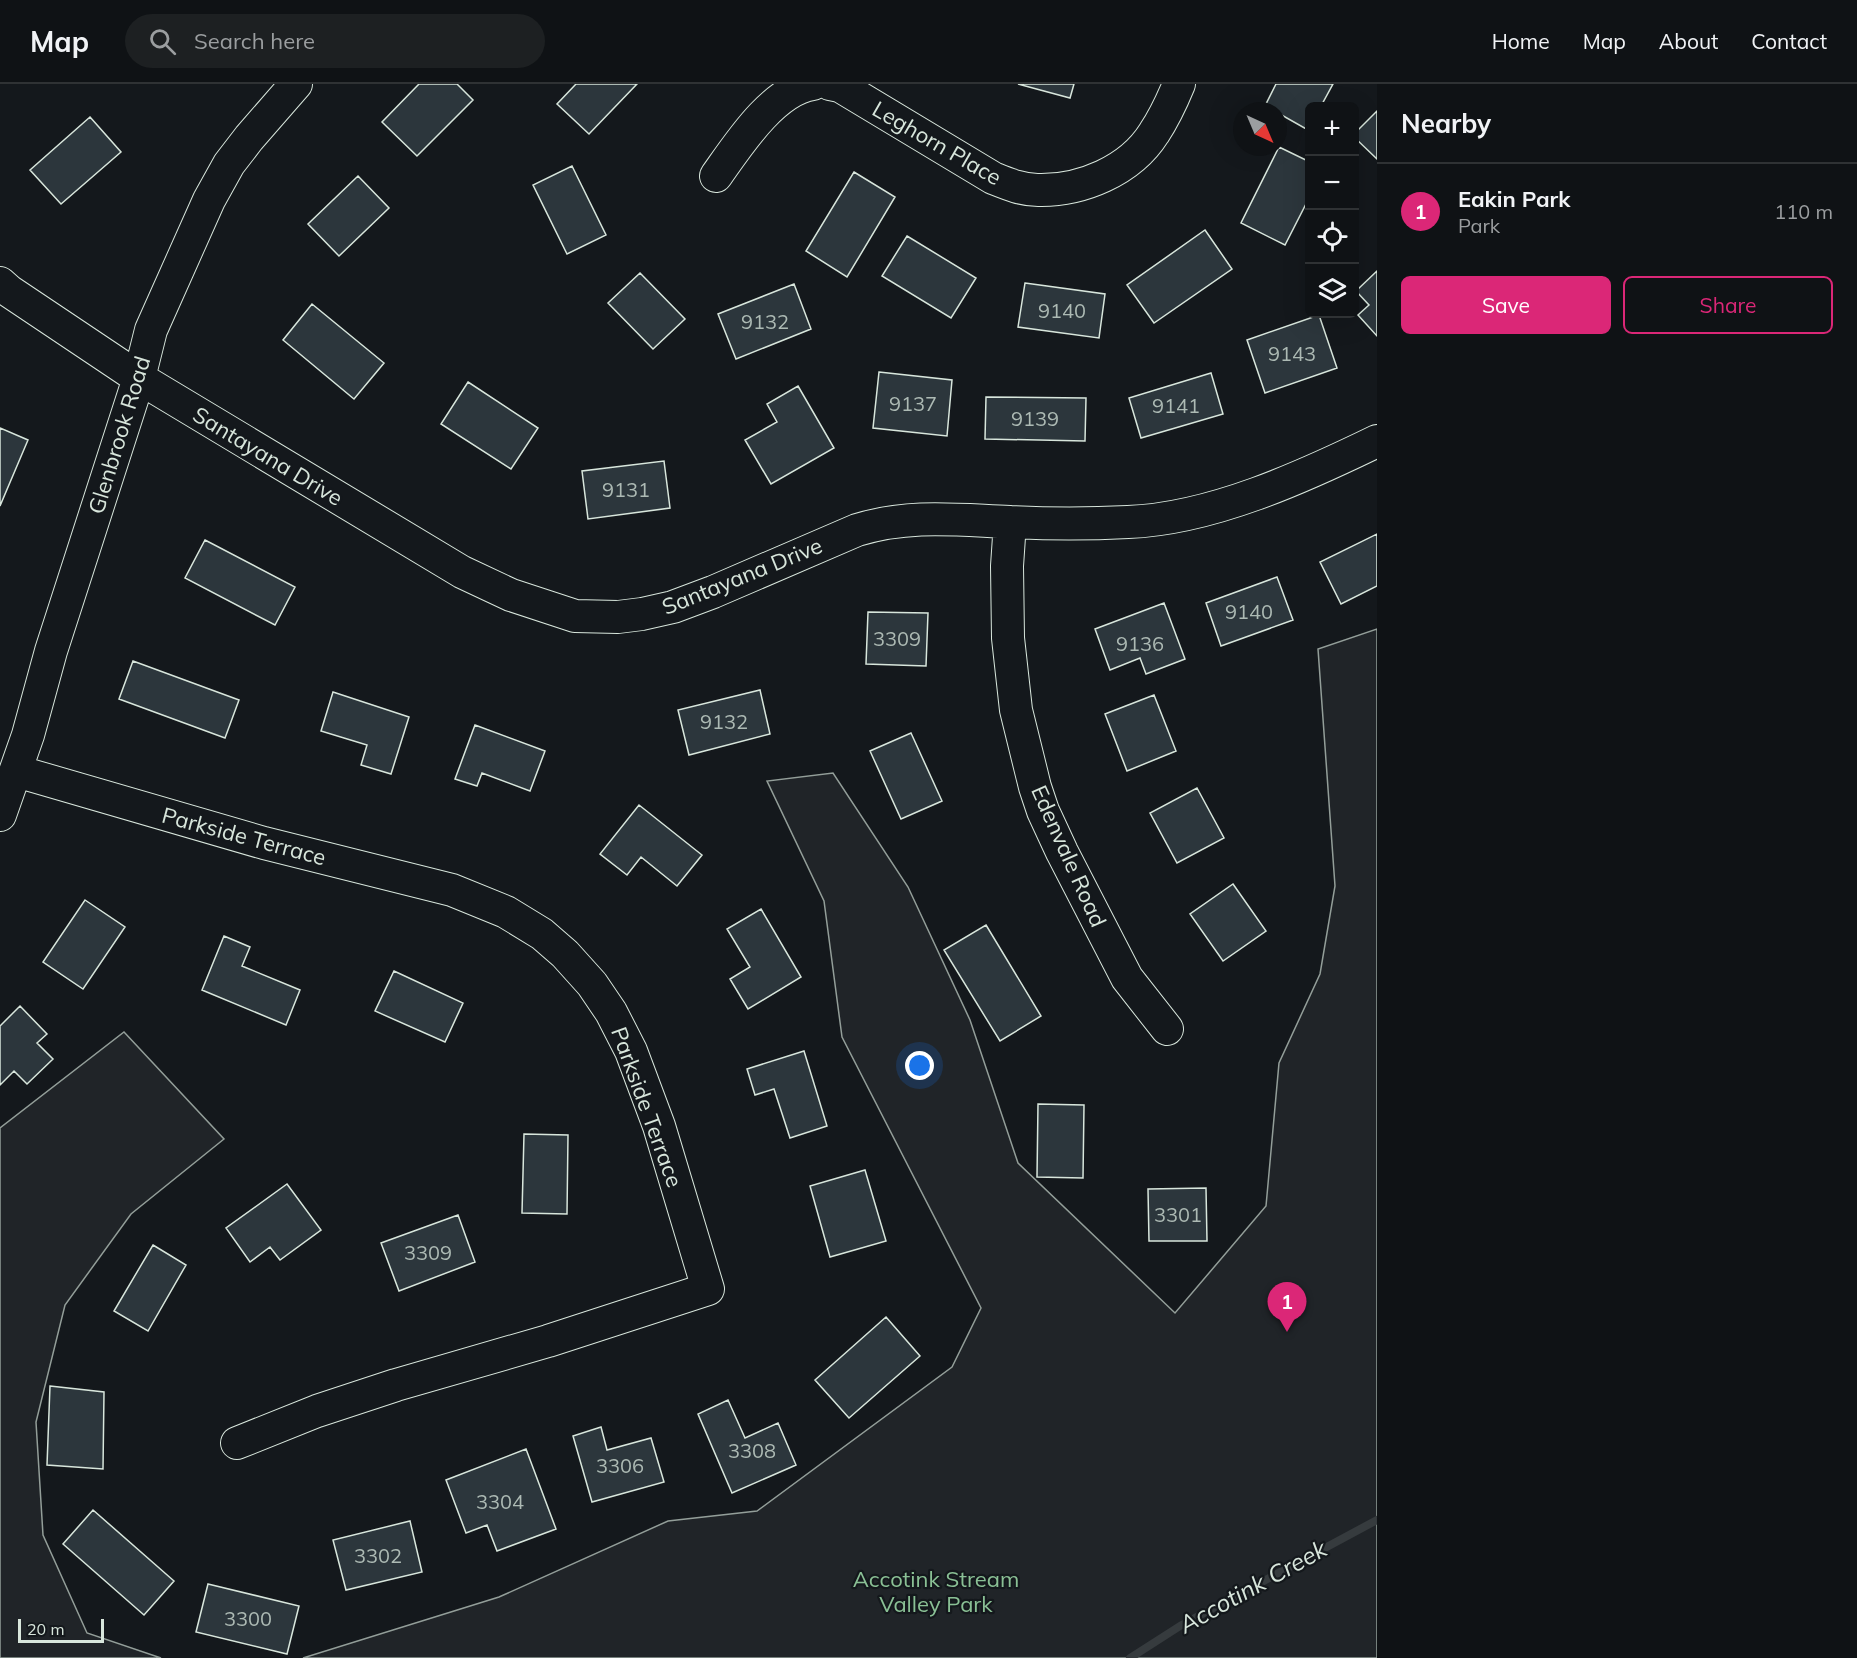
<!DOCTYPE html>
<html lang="en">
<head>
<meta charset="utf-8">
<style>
	body { margin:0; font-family:Mulish,sans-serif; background:#1d2022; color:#f1f3f6 }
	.controls { position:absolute; right:18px; top:18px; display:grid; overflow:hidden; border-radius:9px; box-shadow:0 6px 24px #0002 }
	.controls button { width:54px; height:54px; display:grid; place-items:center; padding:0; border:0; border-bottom:2px solid #2f3234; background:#0f1215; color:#f1f3f6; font:30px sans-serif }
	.compass { position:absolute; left:1233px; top:18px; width:54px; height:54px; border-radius:50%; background:#0f1215; box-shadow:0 6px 24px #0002; rotate:136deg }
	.scale { position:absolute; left:18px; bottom:15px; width:86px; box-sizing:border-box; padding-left:6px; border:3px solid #d8e6dc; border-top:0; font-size:16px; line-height:21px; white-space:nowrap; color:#d8e6dc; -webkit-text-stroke:4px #14181c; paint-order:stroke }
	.you { position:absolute; left:920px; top:982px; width:21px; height:21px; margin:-15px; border:4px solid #fff; border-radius:50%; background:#1a73e8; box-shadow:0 0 0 9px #1a73e833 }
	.badge { display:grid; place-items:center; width:39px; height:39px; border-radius:50%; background:#db2777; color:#fff; font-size:20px; font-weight:700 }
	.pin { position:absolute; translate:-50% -50px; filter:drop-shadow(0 2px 3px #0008) }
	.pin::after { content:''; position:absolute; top:32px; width:21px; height:18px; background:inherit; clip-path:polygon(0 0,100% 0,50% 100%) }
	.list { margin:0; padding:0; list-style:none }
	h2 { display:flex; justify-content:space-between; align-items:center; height:78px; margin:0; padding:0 24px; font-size:26px }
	h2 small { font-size:20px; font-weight:400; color:#9b9ea0 }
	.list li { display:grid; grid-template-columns:39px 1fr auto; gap:18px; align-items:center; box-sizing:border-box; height:96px; padding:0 24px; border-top:2px solid #2f3234 }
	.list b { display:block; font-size:22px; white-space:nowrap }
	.list p { margin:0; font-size:20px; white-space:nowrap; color:#9b9ea0 }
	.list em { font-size:20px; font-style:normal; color:#9b9ea0 }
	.actions { display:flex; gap:12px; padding:18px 24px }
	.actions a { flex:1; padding:14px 0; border:2px solid #db2777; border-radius:9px; text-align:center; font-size:21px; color:#db2777 }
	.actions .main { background:#db2777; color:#fff }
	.icon { flex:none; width:33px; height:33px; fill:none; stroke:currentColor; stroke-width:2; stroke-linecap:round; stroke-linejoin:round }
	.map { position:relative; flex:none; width:1377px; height:1574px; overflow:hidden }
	header { display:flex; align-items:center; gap:36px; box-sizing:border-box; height:84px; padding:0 30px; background:#0f1215; border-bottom:2px solid #2f3234 }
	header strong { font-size:28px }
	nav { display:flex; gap:33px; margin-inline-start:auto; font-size:21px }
	.search { width:420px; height:54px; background:#1d2022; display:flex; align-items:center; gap:15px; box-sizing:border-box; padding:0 21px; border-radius:33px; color:#9b9ea0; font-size:22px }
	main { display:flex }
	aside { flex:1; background:#0f1215 }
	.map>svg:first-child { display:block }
	.green { fill:#202428; stroke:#939e99; stroke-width:1.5 }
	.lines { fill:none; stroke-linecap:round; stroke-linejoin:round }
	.stream { stroke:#363b3e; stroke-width:8 }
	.building { fill:#2c363c; stroke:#d8e6dc; stroke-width:1.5 }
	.minor-casing { stroke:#d8e6dc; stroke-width:34 }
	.minor { stroke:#14181c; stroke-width:32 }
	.labels { text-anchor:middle; stroke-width:4.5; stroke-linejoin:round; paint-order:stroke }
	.number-label { font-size:20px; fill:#adbab4 }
	.street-label { font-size:22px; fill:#d8e6dc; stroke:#14181c }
	.park-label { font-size:22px; fill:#8ac095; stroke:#14181c }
	.water-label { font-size:24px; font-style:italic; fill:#d8e6dc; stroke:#14181c }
</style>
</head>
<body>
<header>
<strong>Map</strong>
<div class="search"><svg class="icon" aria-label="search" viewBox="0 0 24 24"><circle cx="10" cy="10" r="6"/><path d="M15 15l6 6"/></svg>Search here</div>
<nav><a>Home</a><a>Map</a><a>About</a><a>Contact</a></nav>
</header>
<main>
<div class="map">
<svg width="1377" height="1574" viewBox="0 0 1377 1574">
	<rect width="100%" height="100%" fill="#14181c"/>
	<path class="green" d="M1377 545V1574H303L499 1513 668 1437 757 1427 952 1283 981 1224 842 953 824 817 767 697 833 689 908 803 970 936 1018 1079 1175 1229 1266 1122 1279 979 1320 890 1335 802 1318 565Z
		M124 948 224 1055 131 1130 65 1221 36 1338 43 1451 87 1549 161 1574H0V1044Z"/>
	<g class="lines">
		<path class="stream" d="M1130 1574 1180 1542 1377 1436"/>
	</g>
	<path class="building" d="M419 0H457L473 16 417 72 382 38Z
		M576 0H637L589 50 557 20Z
		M1018 0H1074L1070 14Z
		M1276 0H1333L1321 22H1310L1308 46 1278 29V27H1274L1265 22Z
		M1377 27V75L1354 53V50Z
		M90 33 121 68 61 120 30 86Z
		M1279 63 1310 78V112L1285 161 1241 139Z
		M572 82 606 151 567 170 533 101Z
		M854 88 895 113 847 193 806 167Z
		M358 92 389 124 339 172 308 140Z
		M1205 146 1232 185 1154 239 1127 201Z
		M907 152 976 194 951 234 882 192Z
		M1377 187V252L1358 231 1369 221 1356 207Z
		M640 189 685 235 653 265 608 219Z
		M1025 199 1105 210 1099 254 1018 243Z
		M794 200 811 245 736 275 718 230Z
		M312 220 384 279 354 315 283 256Z
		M1319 231 1337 284 1265 309 1247 256Z
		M879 288 952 296 947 352 873 344Z
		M1211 289 1223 330 1141 354 1129 314Z
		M468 298 538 344 511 385 441 340Z
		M798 302 834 364 771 400 745 356 777 338 767 320Z
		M986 313 1086 314 1085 357 985 355Z
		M0 344 28 356 0 422Z
		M664 377 670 424 588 435 582 387Z
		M1377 450V502L1341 520 1320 478Z
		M205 456 295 503 275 541 185 494Z
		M1277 493 1293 536 1221 562 1206 519Z
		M1164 519 1185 575 1146 590 1140 574 1110 586 1095 545Z
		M868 528 928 529 926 582 866 580Z
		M133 577 239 616 225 654 119 615Z
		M760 606 770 650 689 671 678 626Z
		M333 608 409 633 391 690 361 681 367 661 321 647Z
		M1154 611 1176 667 1127 687 1105 630Z
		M475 641 545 667 530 707 482 689 477 702 455 695Z
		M911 649 942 717 901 735 870 667Z
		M1197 704 1224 754 1177 779 1150 729Z
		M639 721 702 771 677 802 641 773 627 791 600 770Z
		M1233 800 1266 847 1223 877 1190 830Z
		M85 816 125 843 83 905 43 878Z
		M761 825 801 893 748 925 730 895 750 883 727 845Z
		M986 841 1041 932 1000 957 944 866Z
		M224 852 250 863 242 882 300 906 286 941 202 906Z
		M394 887 463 919 445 958 375 927Z
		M20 922 47 950 37 959 53 975 27 1000 14 987 0 1001V942Z
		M804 967 827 1042 790 1054 774 1005 755 1011 747 985Z
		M1038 1020 1084 1021 1083 1094 1037 1093Z
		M524 1050 568 1051 567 1130 522 1129Z
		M865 1086 886 1157 830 1173 810 1102Z
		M287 1100 321 1146 280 1176 270 1163 250 1178 226 1144Z
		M1206 1104 1207 1157H1149L1148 1105Z
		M458 1131 475 1178 399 1207 381 1159Z
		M153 1161 186 1181 148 1247 114 1227Z
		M886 1233 920 1272 849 1334 815 1296Z
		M50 1302 104 1308 103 1385 47 1381Z
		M728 1316 745 1354 778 1339 796 1381 732 1409 698 1330Z
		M601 1343 607 1366 651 1354 664 1398 592 1418 573 1352Z
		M526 1365 556 1445 497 1467 487 1441 466 1449 446 1396Z
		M93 1426 174 1497 144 1531 63 1460Z
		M410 1437 422 1488 346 1506 333 1456Z
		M208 1500 299 1522 287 1570 196 1548Z"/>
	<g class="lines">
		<g class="minor-casing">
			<path id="minor" d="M830 0 840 2 993 94C1008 100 1022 106 1038 106 1081 107 1130 87 1154 49 1164 34 1172 17 1179 0
				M716 92C738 61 773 6 813 0
				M0 199 9 207 139 294 462 488 511 511 575 532 618 533 642 530 673 523 713 508 857 446C910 430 956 436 1010 438 1050 440 1089 440 1128 438 1211 435 1303 393 1377 357
				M1010 438 1007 482 1008 554 1016 626 1035 703 1043 727 1062 768 1127 894 1167 945
				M16 687 264 759 452 806 506 828 542 850 565 870 592 900 611 928 631 967 659 1042 708 1205 548 1257 396 1301 317 1327 237 1359
				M0 731 28 651 51 567 139 294 151 246 209 116 229 80 249 54 296 0"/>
		</g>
		<use href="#minor" class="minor"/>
	</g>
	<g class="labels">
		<g class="number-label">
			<text x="1062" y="234">9140</text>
			<text x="765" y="245">9132</text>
			<text x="1292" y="277">9143</text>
			<text x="913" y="327">9137</text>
			<text x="1176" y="329">9141</text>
			<text x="1035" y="342">9139</text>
			<text x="626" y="413">9131</text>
			<text x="1249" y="535">9140</text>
			<text x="897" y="562">3309</text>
			<text x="1140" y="567">9136</text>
			<text x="724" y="645">9132</text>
			<text x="1178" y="1138">3301</text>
			<text x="428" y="1176">3309</text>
			<text x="752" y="1374">3308</text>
			<text x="620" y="1389">3306</text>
			<text x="500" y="1425">3304</text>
			<text x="378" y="1479">3302</text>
			<text x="248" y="1542">3300</text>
		</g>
		<g class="street-label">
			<text transform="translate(937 59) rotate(30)" y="8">Leghorn Place</text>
			<text transform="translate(119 351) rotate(-73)" y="8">Glenbrook Road</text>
			<text transform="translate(268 372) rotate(31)" y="8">Santayana Drive</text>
			<text transform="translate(742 492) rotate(-22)" y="8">Santayana Drive</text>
			<text transform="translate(244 752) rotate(15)" y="8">Parkside Terrace</text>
			<text transform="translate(1069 772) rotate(66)" y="8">Edenvale Road</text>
			<text transform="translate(647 1023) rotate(70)" y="8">Parkside Terrace</text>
		</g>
		<g class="park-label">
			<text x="936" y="1503">Accotink Stream<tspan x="936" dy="25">Valley Park</tspan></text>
		</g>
		<g class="water-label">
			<text transform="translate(1253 1503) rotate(-29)" y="8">Accotink Creek</text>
		</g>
	</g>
</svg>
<div class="controls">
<button>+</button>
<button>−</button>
<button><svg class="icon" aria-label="locate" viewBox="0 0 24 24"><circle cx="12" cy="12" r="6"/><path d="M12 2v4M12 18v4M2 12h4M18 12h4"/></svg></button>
<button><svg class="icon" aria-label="layers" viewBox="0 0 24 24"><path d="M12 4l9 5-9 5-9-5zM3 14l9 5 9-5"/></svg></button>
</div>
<svg class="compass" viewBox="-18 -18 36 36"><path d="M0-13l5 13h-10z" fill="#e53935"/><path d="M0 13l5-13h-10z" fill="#9b9ea0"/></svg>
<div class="scale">20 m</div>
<div class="you"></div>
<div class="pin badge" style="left:1287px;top:1248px">1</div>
</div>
<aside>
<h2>Nearby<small></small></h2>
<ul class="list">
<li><span class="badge">1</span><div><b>Eakin Park</b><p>Park</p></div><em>110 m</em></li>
</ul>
<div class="actions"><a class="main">Save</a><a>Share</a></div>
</aside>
</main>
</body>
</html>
